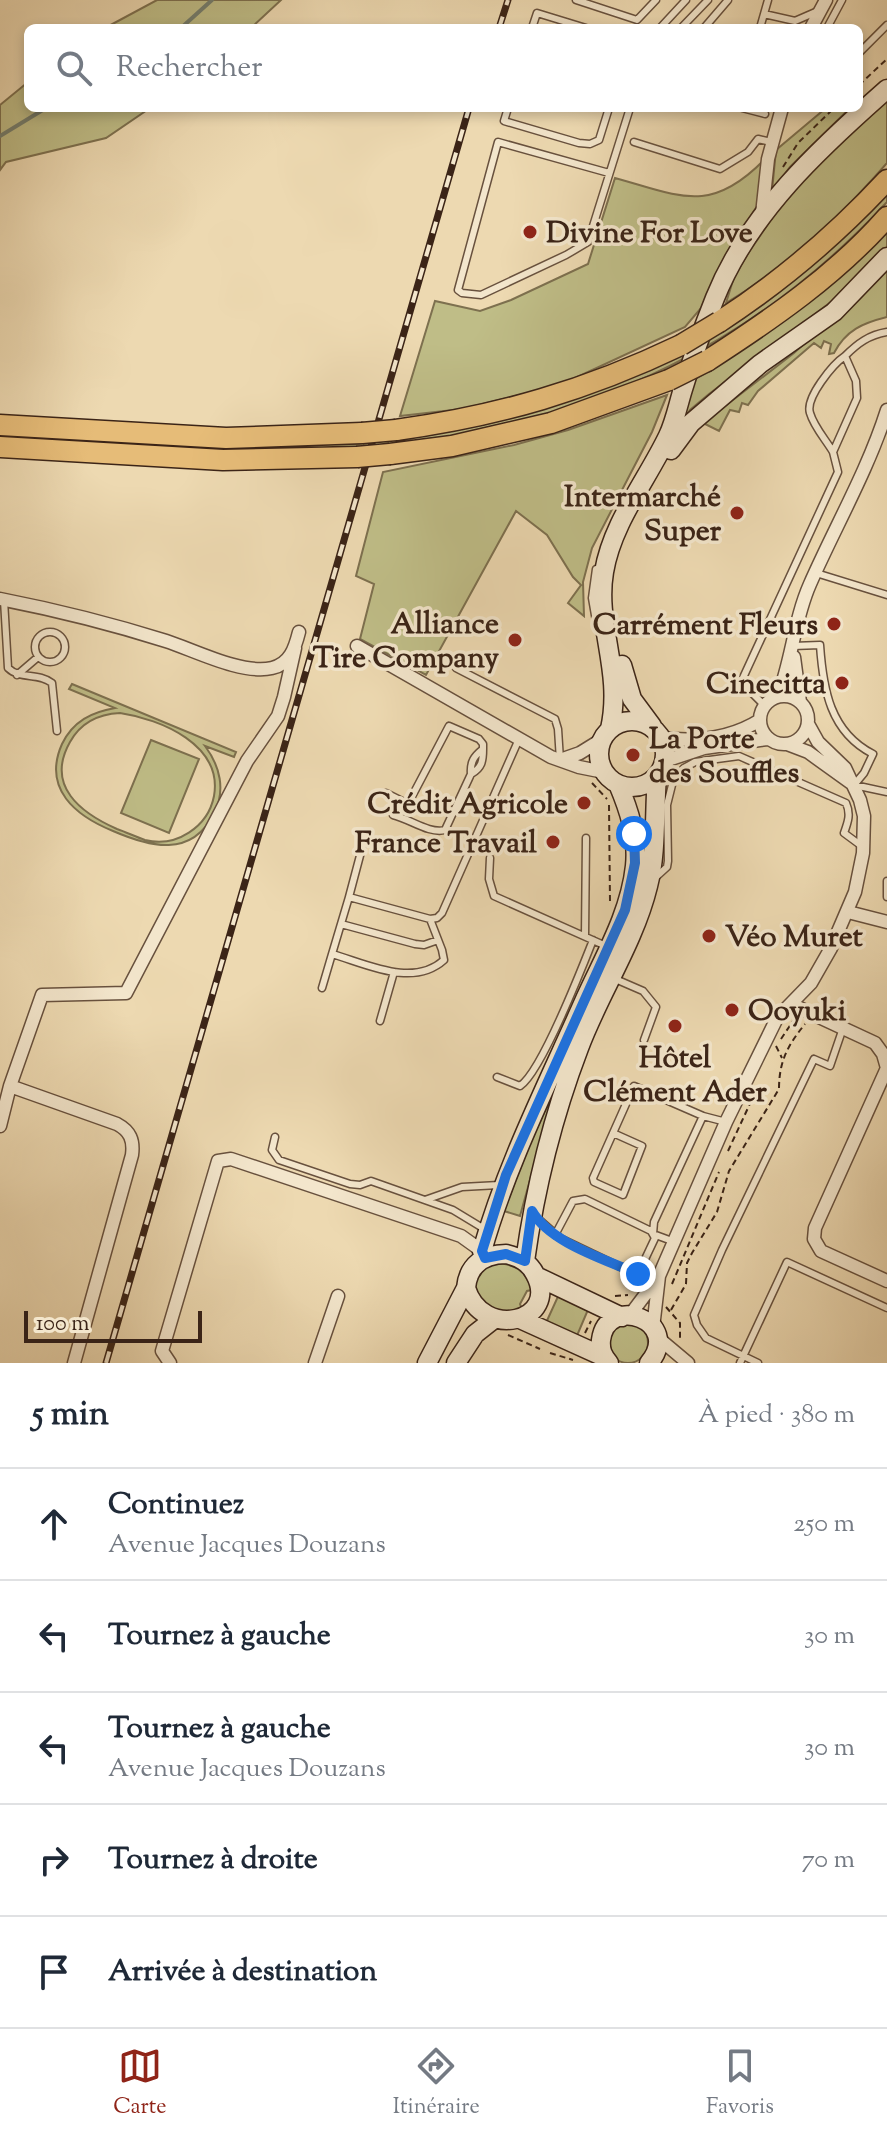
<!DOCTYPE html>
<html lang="fr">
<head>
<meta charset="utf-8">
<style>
	body { margin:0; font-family:"Sorts Mill Goudy",serif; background:#f2f2f3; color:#1f2937 }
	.scale { position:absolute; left:24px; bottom:20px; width:178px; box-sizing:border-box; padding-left:8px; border:4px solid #3b2417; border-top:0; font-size:22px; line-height:28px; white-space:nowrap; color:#3b2417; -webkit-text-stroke:6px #f3e6cc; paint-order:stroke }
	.stop { position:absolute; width:24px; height:24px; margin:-18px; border:6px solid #1a73e8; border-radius:50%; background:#fff }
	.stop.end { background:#1a73e8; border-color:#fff; box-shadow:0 2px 8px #0008 }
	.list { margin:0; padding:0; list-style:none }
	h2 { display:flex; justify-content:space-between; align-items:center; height:104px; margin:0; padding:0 32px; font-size:34px }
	h2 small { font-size:26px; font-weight:400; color:#747a83 }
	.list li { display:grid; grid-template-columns:52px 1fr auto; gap:24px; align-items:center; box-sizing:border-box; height:112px; padding:0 32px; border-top:2px solid #e0e1e3 }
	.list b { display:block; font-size:30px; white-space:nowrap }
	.list p { margin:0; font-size:26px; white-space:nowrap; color:#747a83 }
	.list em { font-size:26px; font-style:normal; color:#747a83 }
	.icon { flex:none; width:44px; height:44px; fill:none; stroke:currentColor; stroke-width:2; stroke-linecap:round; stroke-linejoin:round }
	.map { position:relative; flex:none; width:887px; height:1363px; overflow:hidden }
	.search { position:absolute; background:#fff; box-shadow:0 4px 12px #0003; left:24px; right:24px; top:24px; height:88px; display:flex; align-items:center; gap:20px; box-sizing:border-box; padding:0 28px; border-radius:12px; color:#747a83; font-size:30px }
	.sheet { height:664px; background:#fff }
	nav { display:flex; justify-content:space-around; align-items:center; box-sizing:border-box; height:112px; border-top:2px solid #e0e1e3; background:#fff; font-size:22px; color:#747a83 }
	nav a { display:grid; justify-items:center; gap:4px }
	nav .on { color:#8f2418 }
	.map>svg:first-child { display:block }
	.green { fill:#bfbd87; stroke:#7d704f; stroke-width:2; fill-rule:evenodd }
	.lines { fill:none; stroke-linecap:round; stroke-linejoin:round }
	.stream { stroke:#737e6f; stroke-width:4 }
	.lane-casing { stroke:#68513e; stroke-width:9 }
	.street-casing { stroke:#68513e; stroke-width:15 }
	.secondary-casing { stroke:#3b2417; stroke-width:21 }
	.primary-casing { stroke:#3b2417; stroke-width:23 }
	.path { stroke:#3b2417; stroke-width:2; stroke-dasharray:6 4; stroke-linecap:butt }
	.lane { stroke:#f3e6cc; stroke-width:6 }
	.street { stroke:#f3e6cc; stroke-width:12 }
	.secondary { stroke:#f3e6cc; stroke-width:18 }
	.primary { stroke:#e6bc78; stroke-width:20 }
	.rail-casing { stroke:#3b2417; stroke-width:7 }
	.rail { stroke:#f3e6cc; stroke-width:4; stroke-dasharray:12; stroke-linecap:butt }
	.primary-bridge-casing { stroke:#3b2417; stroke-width:23; stroke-linecap:butt }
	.primary-bridge { stroke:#e6bc78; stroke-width:20 }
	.route { stroke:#1a73e8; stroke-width:10 }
	.poi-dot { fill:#8f2418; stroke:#f3e6cc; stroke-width:3 }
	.labels { text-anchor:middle; stroke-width:7; stroke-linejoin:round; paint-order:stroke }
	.poi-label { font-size:30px; font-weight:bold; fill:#3b2417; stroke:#f3e6cc; text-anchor:end }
</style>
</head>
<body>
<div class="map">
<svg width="887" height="1363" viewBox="0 0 887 1363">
	<rect width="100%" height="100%" fill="#edd9b1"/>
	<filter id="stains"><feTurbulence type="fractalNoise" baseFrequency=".0025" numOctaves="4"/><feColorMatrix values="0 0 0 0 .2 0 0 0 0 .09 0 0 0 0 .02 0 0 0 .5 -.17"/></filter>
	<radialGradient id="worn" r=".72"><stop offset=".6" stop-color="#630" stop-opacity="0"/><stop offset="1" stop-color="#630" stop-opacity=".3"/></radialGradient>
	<path class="green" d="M157 0H281L251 28H105Z
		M28 82V108H150L106 138 6 162 0 170V105Z
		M887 95V163C840 217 788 267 726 303L734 277 747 255 791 190Z
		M826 108H850L790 167 772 191 776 150Z
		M764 160 757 206 718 271 702 307 685 327 560 385 462 409 400 416 435 301 480 311 511 300 588 264 615 178C680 196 710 215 764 160Z
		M887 192V202C758 342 598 417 411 445 382 449 351 447 321 449 288 450 256 452 224 452 150 453 74 445 0 441V433L296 445 359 444 408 438 666 361Z
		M887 228V249L848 289 709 394 690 410 681 424 692 381 709 371Z
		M887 269V317C863 323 846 330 834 353L829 354 831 344 824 341 821 348 814 343 758 391 748 405 742 403 739 412 730 410 719 431 703 423 794 353Z
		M667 395 652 432 592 548 583 582 584 616 568 603 581 585 573 577 547 535 516 511 426 675 360 639 374 584 356 576 383 472 514 445 568 430Z
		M72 684 236 752 234 757 205 746C220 766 226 790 214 814 191 858 150 847 113 831 76 816 42 789 62 744 73 721 92 712 115 708L69 689ZM120 713C161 719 223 745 214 796 208 827 176 848 145 840 136 837 126 832 117 829 81 813 45 786 70 742 81 722 100 714 120 713Z
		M151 740 199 759 169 833 121 813Z
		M556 1086 520 1216 504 1211 527 1150Z
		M496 1263C516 1264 526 1271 532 1290L527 1291 520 1304 522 1309C499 1319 480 1305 474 1283L484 1268Z
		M560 1292 590 1305 576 1338 545 1325Z
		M608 1343a20 20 0 1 1 40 0a20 20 0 1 1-40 0Z"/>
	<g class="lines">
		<path class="stream" d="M181 28 212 0
			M0 136 46 108"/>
		<g class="lane-casing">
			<path id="lane" d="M576 0 637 20 656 0
				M764 14 795 21 818 11
				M532 28 537 13 586 28
				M660 28 686 0
				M681 28 708 0
				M704 28 728 0
				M760 28 768 0
				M827 28 842 0
				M859 53 887 25
				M508 108 504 121 579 143 590 144 599 140 609 108
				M742 108 765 114
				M634 142 720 169 748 152 758 139 771 142
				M609 173 498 142 458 290 462 293 481 295 566 255 588 242 630 108
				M833 452C826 440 814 427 810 413 805 398 833 364 845 356
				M816 573 887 595
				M4 600 8 668C20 680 38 672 52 683L57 731
				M596 621 592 598 596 569
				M35 647a15 15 0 1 1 30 0a15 15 0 1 1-30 0Z
				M793 646 820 645C823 689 830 732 873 754L864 773 854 785
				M456 668 555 719 558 729 560 760
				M17 675 38 657
				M764 705 747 688 742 680 838 472 833 452 857 398 856 381 845 356C858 343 869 335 887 332
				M471 774C482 768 483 761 483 749
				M854 785 887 792
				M386 793 408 804 449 726 479 739 483 744V749C474 756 470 762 471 774L445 830C429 834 410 819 393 815
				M490 858 489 879 494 896 606 946
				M656 877 667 867 668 861 667 805 673 781 684 768 695 762 739 756 846 803C851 814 848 822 844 833L863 847
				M887 881V897
				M349 897 366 833
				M430 919 442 950 444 960C413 988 367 964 332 954L349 897 430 919 437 918 442 913 519 739
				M341 924 415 944 424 945 438 940
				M585 936 586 838
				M613 978 643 991 656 1007 644 1040
				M322 988 332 954
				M380 1021 394 972
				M497 1077 520 1086C541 1072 582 968 593 940
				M613 1133 642 1146 623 1195 594 1182 593 1178 634 1086 703 1116 726 1122
				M275 1137 272 1150 279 1160 350 1184 360 1185 371 1181 453 1210 486 1230
				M425 1200 462 1187 499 1185
				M536 1217 560 1238 654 1283
				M555 1235 573 1201 585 1199 651 1231 655 1238 638 1274
				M672 1241 653 1234 654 1222 703 1116
				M740 1363 787 1262 887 1308
				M758 1363 706 1338 697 1325 694 1315 722 1250 814 1059 830 1066 843 1028"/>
		</g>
		<g class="street-casing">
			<path id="street" d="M811 28 826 0
				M762 214 768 159 782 108
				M0 599C56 610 112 624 166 641 194 650 242 675 272 668 290 664 295 648 299 632
				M357 646 551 757 579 767 604 772
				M794 657 800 702
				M778 696C792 660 794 620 810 584 835 527 868 470 887 410
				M760 720a24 24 0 1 1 48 0a24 24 0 1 1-48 0Z
				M662 738C696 742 730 739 760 720
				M787 744 808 752 851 783
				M560 760 580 753 601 740
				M665 761 704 748 767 739
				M848 912 887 922
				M791 1004 875 1043 883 1054 887 1068 815 1228 814 1239 821 1251 887 1281
				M10 1086 117 1124C130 1131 134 1140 132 1155L74 1363
				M0 1126 10 1086 42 995 126 993 247 761 278 716 284 697 295 648
				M630 1315 657 1279
				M653 1328 659 1276 726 1122 777 1018 811 983 831 948 855 892 863 853 864 816 860 800 845 768 818 742 808 724
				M657 1337 688 1363
				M170 1363 162 1351 218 1161 231 1159 461 1236 482 1251
				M315 1363 338 1296"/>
		</g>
		<g class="secondary-casing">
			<path id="secondary" d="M671 450 691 423 760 364 834 312 887 257
				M622 665 632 699 652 726
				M599 754a33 33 0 1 1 66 0a33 33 0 1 1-66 0Z
				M610 729C623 671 595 625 604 572 612 523 647 480 668 436 675 421 678 405 683 389 692 359 703 328 715 298 749 213 820 148 887 89
				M506 1254C519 1257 529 1262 535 1274 561 1322 482 1341 466 1288 468 1265 484 1254 506 1254Z
				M485 1258 482 1251C507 1163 549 1081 586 997 605 955 630 913 635 866 638 837 629 810 618 784
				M525 1261C535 1189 553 1116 579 1048 599 994 634 943 648 886 657 852 654 812 657 777
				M536 1276 622 1317
				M520 1319 604 1357
				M427 1363 466 1288
				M456 1363 475 1334 494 1319
				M609 1363C603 1356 600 1350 601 1340 607 1293 684 1321 649 1363"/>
		</g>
		<g class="primary-casing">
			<path id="primary" d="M719 322C782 281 836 235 887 180
				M707 361C772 319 836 275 887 217
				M0 425 226 438 362 433
				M396 430C499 416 587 390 681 345
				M0 447 223 460 357 457
				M390 454 452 446 551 423 669 380"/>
		</g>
		<path class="path" d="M859 85 887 59
			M783 167 798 143 834 108
			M592 783 607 799
			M609 805 610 902
			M781 1039 795 1018
			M776 1046 782 1058
			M728 1151 754 1095
			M672 1284 719 1172
			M615 1296 628 1295
			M666 1307 680 1323V1340
			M671 1310 686 1284 687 1263 692 1253 717 1212 729 1171 779 1089C779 1061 788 1045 805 1024
			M585 1333 591 1321
			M508 1335 540 1349
			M550 1353 573 1360"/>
		<use href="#lane" class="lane"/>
		<use href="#street" class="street"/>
		<use href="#secondary" class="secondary"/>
		<use href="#primary" class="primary"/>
		<g class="rail-casing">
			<path id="rail" d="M499 28 508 0
				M106 1363 469 108"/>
		</g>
		<use href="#rail" class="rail"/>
		<g class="primary-bridge-casing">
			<path id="primary-bridge" d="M681 345 719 322
				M669 380 707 361
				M362 433 396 430
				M357 457 390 454"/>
		</g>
		<use href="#primary-bridge" class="primary-bridge"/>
	</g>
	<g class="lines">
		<path class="route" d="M634 834 635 863 625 910 506 1175 482 1251 485 1258 506 1254 525 1261 532 1211C550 1243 605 1259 638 1274"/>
	</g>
	<g class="poi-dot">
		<circle cx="530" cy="232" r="8"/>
		<circle cx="737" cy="513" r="8"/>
		<circle cx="834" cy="624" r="8"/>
		<circle cx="515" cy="640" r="8"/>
		<circle cx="842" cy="683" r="8"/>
		<circle cx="633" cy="755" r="8"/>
		<circle cx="584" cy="803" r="8"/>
		<circle cx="553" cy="842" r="8"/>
		<circle cx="709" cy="936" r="8"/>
		<circle cx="732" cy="1010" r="8"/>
		<circle cx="675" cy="1026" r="8"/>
	</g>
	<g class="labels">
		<g class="poi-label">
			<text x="546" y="242" text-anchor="start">Divine For Love</text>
			<text x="721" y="506">Intermarché<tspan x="721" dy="34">Super</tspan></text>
			<text x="499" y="633">Alliance<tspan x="499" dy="34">Tire Company</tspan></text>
			<text x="818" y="634">Carrément Fleurs</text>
			<text x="826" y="693">Cinecitta</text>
			<text x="649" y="748" text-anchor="start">La Porte<tspan x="649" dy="34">des Souffles</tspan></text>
			<text x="568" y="813">Crédit Agricole</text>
			<text x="537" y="852">France Travail</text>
			<text x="725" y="946" text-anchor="start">Véo Muret</text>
			<text x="748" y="1020" text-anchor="start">Ooyuki</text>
			<text x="675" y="1067" text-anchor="middle">Hôtel<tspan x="675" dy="34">Clément Ader</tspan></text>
		</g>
	</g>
	<rect width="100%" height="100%" filter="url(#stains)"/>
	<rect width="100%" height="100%" fill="url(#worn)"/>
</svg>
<div class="scale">100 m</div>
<div class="stop" style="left:634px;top:834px"></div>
<div class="stop end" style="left:638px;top:1274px"></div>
<div class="search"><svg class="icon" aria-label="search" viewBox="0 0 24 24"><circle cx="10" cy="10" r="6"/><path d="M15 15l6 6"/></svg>Rechercher</div>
</div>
<section class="sheet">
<h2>5 min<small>À pied · 380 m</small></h2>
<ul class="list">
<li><svg class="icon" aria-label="ahead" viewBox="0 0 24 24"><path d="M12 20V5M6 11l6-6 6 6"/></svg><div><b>Continuez</b><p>Avenue Jacques Douzans</p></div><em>250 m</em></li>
<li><svg class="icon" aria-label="left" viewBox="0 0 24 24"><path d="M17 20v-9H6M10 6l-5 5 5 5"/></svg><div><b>Tournez à gauche</b></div><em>30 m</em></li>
<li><svg class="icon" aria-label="left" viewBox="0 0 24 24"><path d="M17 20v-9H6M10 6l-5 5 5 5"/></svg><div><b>Tournez à gauche</b><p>Avenue Jacques Douzans</p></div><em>30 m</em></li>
<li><svg class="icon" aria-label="right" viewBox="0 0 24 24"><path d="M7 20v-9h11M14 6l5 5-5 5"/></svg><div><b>Tournez à droite</b></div><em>70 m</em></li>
<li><svg class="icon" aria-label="arrive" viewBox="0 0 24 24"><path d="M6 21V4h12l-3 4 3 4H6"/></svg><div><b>Arrivée à destination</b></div></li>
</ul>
</section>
<nav>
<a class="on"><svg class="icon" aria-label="map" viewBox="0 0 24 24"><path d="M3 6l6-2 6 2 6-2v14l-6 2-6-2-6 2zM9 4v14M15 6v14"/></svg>Carte</a>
<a><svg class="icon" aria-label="directions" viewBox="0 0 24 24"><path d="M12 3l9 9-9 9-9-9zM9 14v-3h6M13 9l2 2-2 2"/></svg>Itinéraire</a>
<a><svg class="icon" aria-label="saved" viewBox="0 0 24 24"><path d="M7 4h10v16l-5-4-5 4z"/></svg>Favoris</a>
</nav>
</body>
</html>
